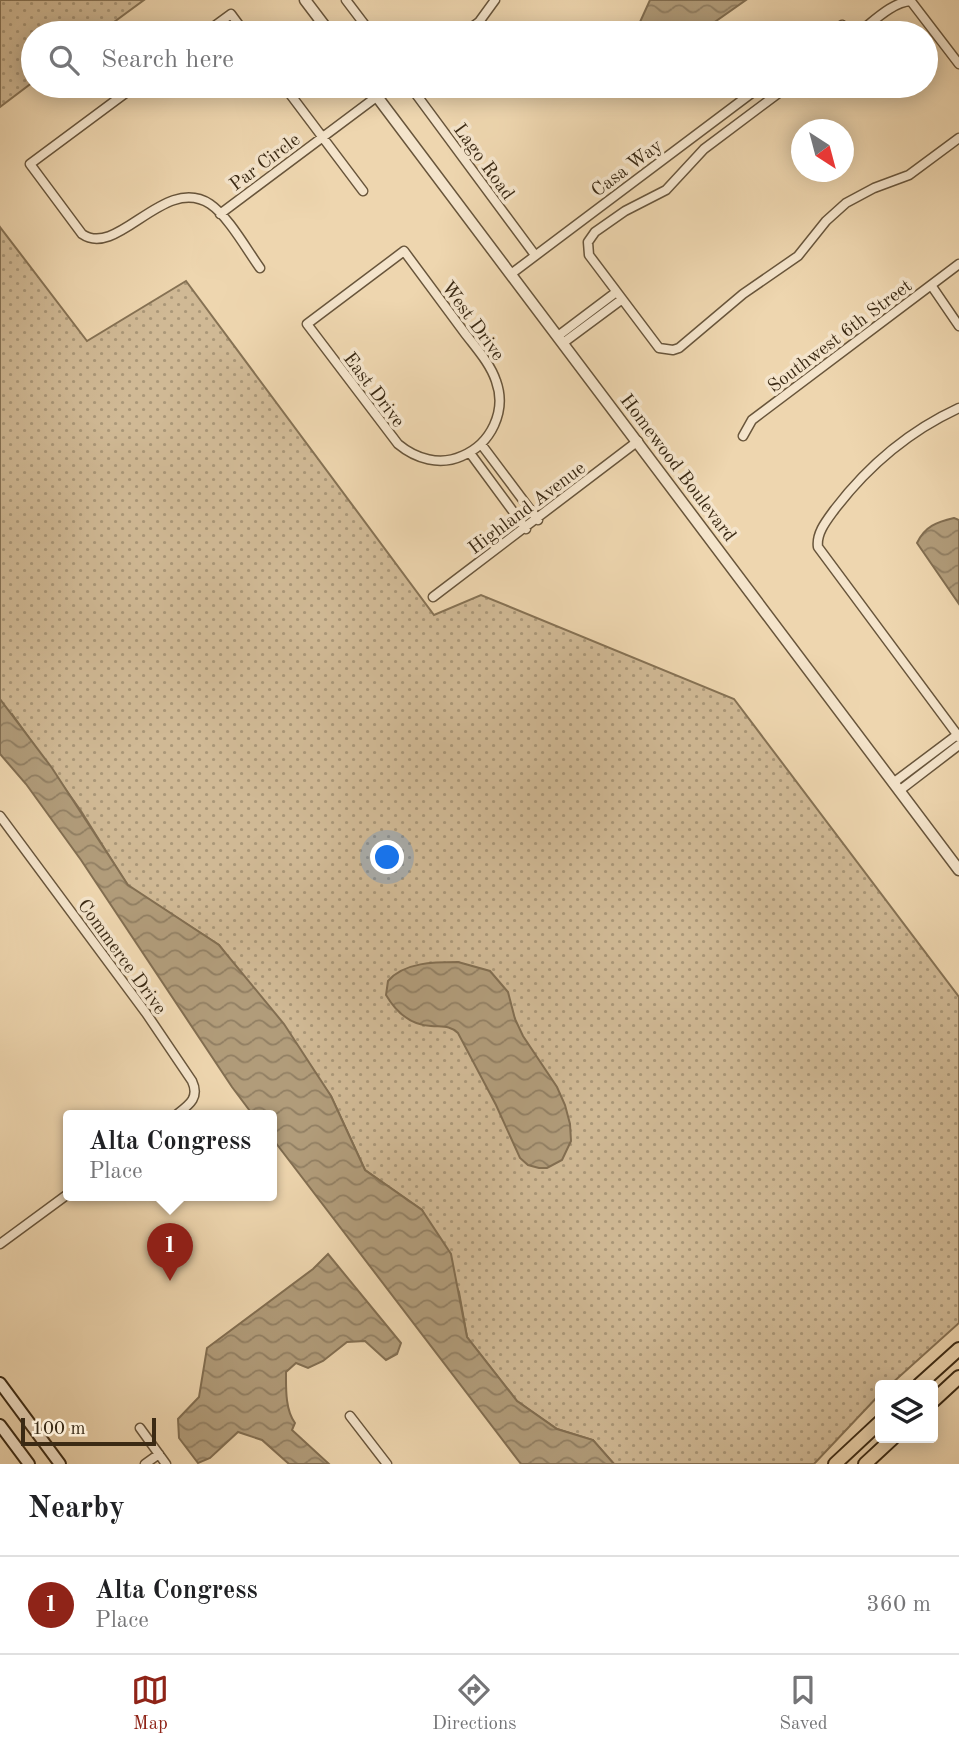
<!DOCTYPE html>
<html lang="en">
<head>
<meta charset="utf-8">
<style>
	body { margin:0; font-family:"Old Standard TT",serif; background:#f6f6f6; color:#202124 }
	.controls { position:absolute; right:21px; bottom:21px; display:grid; overflow:hidden; border-radius:7px; box-shadow:0 4px 18px #0003 }
	.controls button { width:63px; height:63px; display:grid; place-items:center; padding:0; border:0; border-bottom:2px solid #e0e0e0; background:#fff; color:#202124; font:35px sans-serif }
	.compass { position:absolute; left:791px; top:119px; width:63px; height:63px; border-radius:50%; background:#fff; box-shadow:0 4px 18px #0003; rotate:144deg }
	.scale { position:absolute; left:21px; bottom:18px; width:135px; box-sizing:border-box; padding-left:7px; border:4px solid #3b2a14; border-top:0; font-size:19px; line-height:24px; white-space:nowrap; color:#3b2a14; -webkit-text-stroke:5px #f4e4cb; paint-order:stroke }
	.you { position:absolute; left:388px; top:858px; width:24px; height:24px; margin:-18px; border:5px solid #fff; border-radius:50%; background:#1a73e8; box-shadow:0 0 0 10px #1a73e833 }
	.badge { display:grid; place-items:center; width:46px; height:46px; border-radius:50%; background:#8f2418; color:#fff; font-size:23px; font-weight:700 }
	.pin { position:absolute; translate:-50% -58px; filter:drop-shadow(0 2px 4px #0008) }
	.pin::after { content:''; position:absolute; top:37px; width:24px; height:21px; background:inherit; clip-path:polygon(0 0,100% 0,50% 100%) }
	.popup { position:absolute; left:63px; top:1110px; width:214px; height:91px; box-sizing:border-box; display:grid; place-content:center; border-radius:7px; background:#fff; filter:drop-shadow(0 2px 5px #0005); font-size:23px; white-space:nowrap; color:#757577 }
	.popup b { font-size:26px; color:#202124 }
	.popup::after { content:''; position:absolute; left:50%; top:100%; margin-left:-14px; border:14px solid transparent; border-top-color:#fff }
	.list { margin:0; padding:0; list-style:none }
	h2 { display:flex; justify-content:space-between; align-items:center; height:91px; margin:0; padding:0 28px; font-size:30px }
	h2 small { font-size:23px; font-weight:400; color:#757577 }
	.list li { display:grid; grid-template-columns:46px 1fr auto; gap:21px; align-items:center; box-sizing:border-box; height:98px; padding:0 28px; border-top:2px solid #e0e0e0 }
	.list b { display:block; font-size:26px; white-space:nowrap }
	.list p { margin:0; font-size:23px; white-space:nowrap; color:#757577 }
	.list em { font-size:23px; font-style:normal; color:#757577 }
	.icon { flex:none; width:38px; height:38px; fill:none; stroke:currentColor; stroke-width:2; stroke-linecap:round; stroke-linejoin:round }
	.map { position:relative; flex:none; width:959px; height:1464px; overflow:hidden }
	.search { position:absolute; background:#fff; box-shadow:0 4px 18px #0003; left:21px; right:21px; top:21px; height:77px; display:flex; align-items:center; gap:18px; box-sizing:border-box; padding:0 24px; border-radius:38px; color:#757577; font-size:26px }
	.sheet { height:189px; background:#fff }
	nav { display:flex; justify-content:space-around; align-items:center; box-sizing:border-box; height:98px; border-top:2px solid #e0e0e0; background:#fff; font-size:19px; color:#757577 }
	nav a { display:grid; justify-items:center; gap:4px }
	nav .on { color:#8f2418 }
	.map>svg:first-child { display:block }
	.grass { fill:url(#grass-dots); stroke:#867254; stroke-width:2 }
	.water { fill:url(#water-waves); stroke:#826e51; stroke-width:2 }
	.lines { fill:none; stroke-linecap:round; stroke-linejoin:round }
	.minor-casing { stroke:#68553b; stroke-width:11 }
	.tertiary-casing { stroke:#68553b; stroke-width:13 }
	.secondary-casing { stroke:#3b2a14; stroke-width:14 }
	.primary-casing { stroke:#3b2a14; stroke-width:16 }
	.minor { stroke:#f4e4cb; stroke-width:8 }
	.tertiary { stroke:#f4e4cb; stroke-width:10 }
	.secondary { stroke:#f4e4cb; stroke-width:10 }
	.primary { stroke:#eed6af; stroke-width:12 }
	.labels { text-anchor:middle; stroke-width:7; stroke-linejoin:round; paint-order:stroke }
	.street-label { font-size:19px; fill:#3b2a14; stroke:#f4e4cb }
</style>
</head>
<body>
<div class="map">
<svg width="959" height="1464" viewBox="0 0 959 1464">
	<defs>
		<pattern id="grass-dots" width="8" height="8" patternUnits="userSpaceOnUse" patternTransform="scale(1.75)"><rect width="8" height="8" fill="#d0b995"/><path d="M2 2h.1M6 6h.1" fill="none" stroke="#aa9778" stroke-width="1.8" stroke-linecap="round"/></pattern>
		<pattern id="water-waves" width="16" height="10" patternUnits="userSpaceOnUse" patternTransform="scale(1.75)"><rect width="16" height="10" fill="#b19c7a"/><path d="M0 5q4-4 8 0t8 0" fill="none" stroke="#917f63"/></pattern>
	</defs>
	<rect width="100%" height="100%" fill="#eed6af"/>
	<filter id="stains"><feTurbulence type="fractalNoise" baseFrequency=".00286" numOctaves="4"/><feColorMatrix values="0 0 0 0 .2 0 0 0 0 .09 0 0 0 0 .02 0 0 0 .5 -.17"/></filter>
	<radialGradient id="worn" r=".72"><stop offset=".6" stop-color="#630" stop-opacity="0"/><stop offset="1" stop-color="#630" stop-opacity=".3"/></radialGradient>
	<path class="grass" d="M0 0H144L99 33H33V82L0 107Z
		M0 227 87 341 186 281 434 615 481 595 734 699 959 997V1323L890 1385H880V1394L814 1464H614L593 1440 557 1429 517 1401 467 1337 459 1292 422 1210 365 1170 331 1096 219 945 128 886 81 811 12 714 0 722Z"/>
	<path class="water" d="M650 0H746L699 33H635Z
		M954 518 959 520V604L917 543C925 526 937 522 954 518Z
		M0 699 52 768 128 885 219 945 284 1024 331 1096 365 1170 422 1210 451 1254 467 1337 517 1401 557 1429 593 1440 614 1464H521L272 1138V1115H253L232 1087 81 860 26 784 0 754Z
		M458 962 490 971 508 992 515 1019 523 1036 557 1087 565 1105 570 1124 571 1141 562 1160 547 1168H539L528 1165 520 1158 496 1105 458 1033C450 1025 442 1027 431 1026 411 1025 396 1012 386 995L388 981C404 962 435 962 458 962Z
		M328 1254 401 1343 397 1354 386 1360 365 1341 347 1342 323 1361 308 1368 296 1363 286 1372C286 1387 285 1410 295 1423L292 1430 329 1464H289L262 1440 238 1432 210 1458 198 1463 179 1438 178 1419 199 1397 207 1348 313 1269Z"/>
	<g class="lines">
		<g class="minor-casing">
			<path id="minor" d="M346 0 371 33
				M910 0 959 64
				M205 33 231 14 245 33
				M464 33 479 22 495 0
				M830 33 842 25
				M858 33C873 22 892 2 911 1
				M135 86 30 164 82 234C118 259 164 174 210 204 228 216 247 250 260 268
				M284 86 363 191
				M410 86 535 255
				M788 86 704 149 666 190 625 211 595 232 588 242 589 255 659 348 673 350 679 348 743 294 798 256 826 221 846 203 874 188 909 175 959 138
				M220 214 391 86
				M404 251C424 278 444 305 464 332 476 348 490 363 496 381 507 411 491 444 462 456 440 466 416 459 398 444L307 324Z
				M511 274 761 86
				M931 285 959 326
				M558 336 615 293
				M563 343 621 300
				M959 408C909 431 868 466 835 509 827 520 816 533 818 547L959 737
				M743 436 752 420 959 264
				M481 444 538 520
				M470 453 526 529
				M433 597 638 441
				M893 783 957 735
				M899 791 959 745
				M0 816 146 1013 192 1081C200 1098 189 1105 176 1115
				M0 1244 68 1194
				M350 1416 387 1464
				M140 1428 166 1464
				M145 1464 159 1454"/>
		</g>
		<g class="tertiary-casing">
			<path id="tertiary" d="M305 0 330 33
				M369 86 959 870"/>
		</g>
		<g class="secondary-casing">
			<path id="secondary" d="M0 1383 60 1464
				M0 1425 29 1464"/>
		</g>
		<g class="primary-casing">
			<path id="primary" d="M919 1385 959 1349
				M933 1401 959 1377
				M835 1464 880 1422
				M865 1464 893 1438"/>
		</g>
		<use href="#minor" class="minor"/>
		<use href="#tertiary" class="tertiary"/>
		<use href="#secondary" class="secondary"/>
		<use href="#primary" class="primary"/>
	</g>
	<g class="labels">
		<g class="street-label">
			<text transform="translate(264 161) rotate(-37)" y="7">Par Circle</text>
			<text transform="translate(485 161) rotate(54)" y="7">Lago Road</text>
			<text transform="translate(626 167) rotate(-37)" y="7">Casa Way</text>
			<text transform="translate(474 320) rotate(54)" y="7">West Drive</text>
			<text transform="translate(839 335) rotate(-37)" y="7">Southwest 6th Street</text>
			<text transform="translate(375 389) rotate(53)" y="7">East Drive</text>
			<text transform="translate(679 467) rotate(53)" y="7">Homewood Boulevard</text>
			<text transform="translate(526 507) rotate(-37)" y="7">Highland Avenue</text>
			<text transform="translate(123 956) rotate(54)" y="7">Commerce Drive</text>
		</g>
	</g>
	<rect width="100%" height="100%" filter="url(#stains)"/>
	<rect width="100%" height="100%" fill="url(#worn)"/>
</svg>
<div class="controls">
<button><svg class="icon" aria-label="layers" viewBox="0 0 24 24"><path d="M12 4l9 5-9 5-9-5zM3 14l9 5 9-5"/></svg></button>
</div>
<svg class="compass" viewBox="-18 -18 36 36"><path d="M0-13l5 13h-10z" fill="#e53935"/><path d="M0 13l5-13h-10z" fill="#757577"/></svg>
<div class="scale">100 m</div>
<div class="you"></div>
<div class="pin badge" style="left:170px;top:1281px">1</div>
<div class="popup"><b>Alta Congress</b>Place</div>
<div class="search"><svg class="icon" aria-label="search" viewBox="0 0 24 24"><circle cx="10" cy="10" r="6"/><path d="M15 15l6 6"/></svg>Search here</div>
</div>
<section class="sheet">
<h2>Nearby<small></small></h2>
<ul class="list">
<li><span class="badge">1</span><div><b>Alta Congress</b><p>Place</p></div><em>360 m</em></li>
</ul>
</section>
<nav>
<a class="on"><svg class="icon" aria-label="map" viewBox="0 0 24 24"><path d="M3 6l6-2 6 2 6-2v14l-6 2-6-2-6 2zM9 4v14M15 6v14"/></svg>Map</a>
<a><svg class="icon" aria-label="directions" viewBox="0 0 24 24"><path d="M12 3l9 9-9 9-9-9zM9 14v-3h6M13 9l2 2-2 2"/></svg>Directions</a>
<a><svg class="icon" aria-label="saved" viewBox="0 0 24 24"><path d="M7 4h10v16l-5-4-5 4z"/></svg>Saved</a>
</nav>
</body>
</html>
